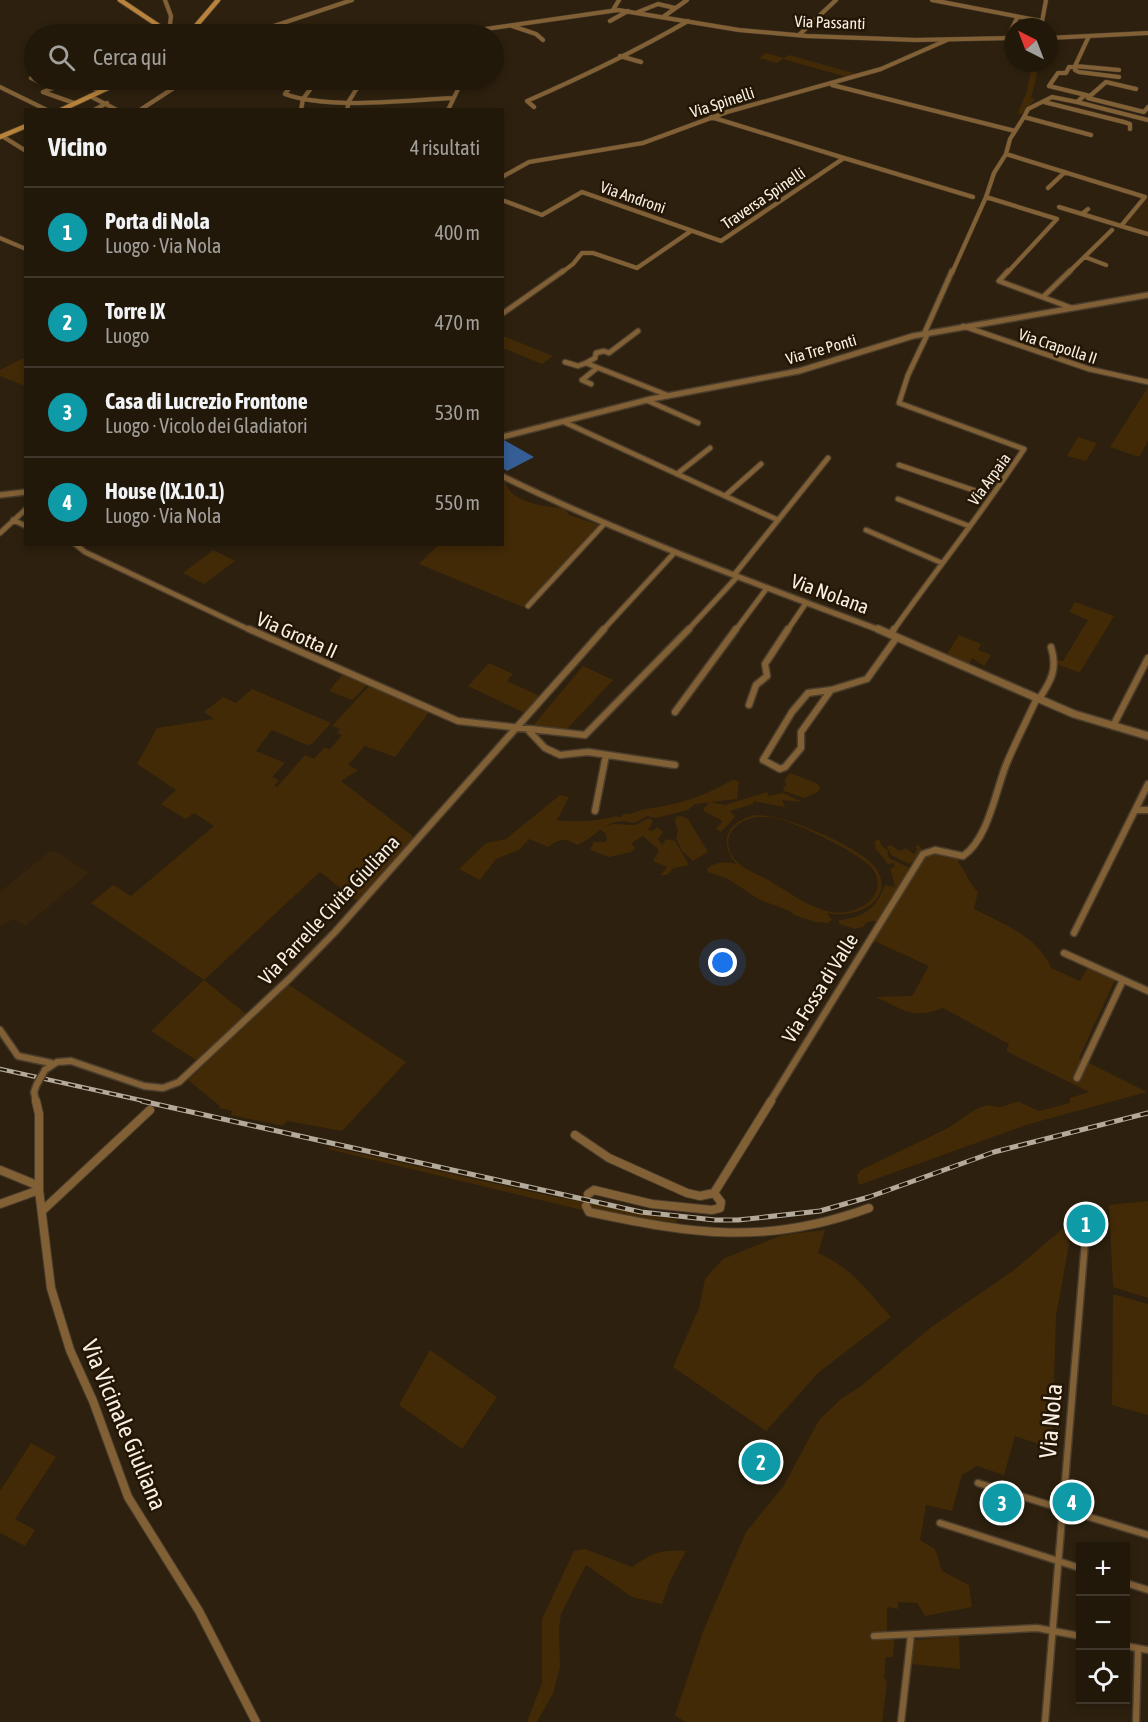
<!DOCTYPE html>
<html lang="it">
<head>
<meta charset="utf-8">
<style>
	body { margin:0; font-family:"Asap Condensed",sans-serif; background:#2e2518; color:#f1f3f6 }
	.controls { position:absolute; right:18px; bottom:18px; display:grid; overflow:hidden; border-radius:0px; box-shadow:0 3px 9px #0003 }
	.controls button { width:54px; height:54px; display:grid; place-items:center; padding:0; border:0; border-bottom:2px solid #3f372b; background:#22180a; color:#f1f3f6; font:30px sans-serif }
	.compass { position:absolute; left:1004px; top:18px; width:54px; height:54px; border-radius:50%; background:#22180a; box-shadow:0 3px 9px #0003; rotate:318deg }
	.you { position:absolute; left:723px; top:963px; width:21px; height:21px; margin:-15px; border:4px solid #fff; border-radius:50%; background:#1a73e8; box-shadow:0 0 0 9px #1a73e833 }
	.badge { display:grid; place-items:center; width:39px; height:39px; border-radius:50%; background:#8abafc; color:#fff; font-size:20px; font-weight:700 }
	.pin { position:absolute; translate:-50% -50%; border:3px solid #fff; box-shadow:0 2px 6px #0006 }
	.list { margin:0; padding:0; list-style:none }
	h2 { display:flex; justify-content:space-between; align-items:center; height:78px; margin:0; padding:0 24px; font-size:26px }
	h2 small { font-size:20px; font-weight:400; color:#a2a09c }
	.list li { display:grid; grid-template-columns:39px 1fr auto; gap:18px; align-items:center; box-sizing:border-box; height:90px; padding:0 24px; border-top:2px solid #3f372b }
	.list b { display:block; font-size:22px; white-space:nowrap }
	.list p { margin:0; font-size:20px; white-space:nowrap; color:#a2a09c }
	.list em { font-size:20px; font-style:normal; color:#a2a09c }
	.icon { flex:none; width:33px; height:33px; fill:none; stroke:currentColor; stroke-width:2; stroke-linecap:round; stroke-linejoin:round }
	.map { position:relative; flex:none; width:1148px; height:1722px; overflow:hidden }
	.search { position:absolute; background:#22180a; box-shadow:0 3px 9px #0003; left:24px; top:24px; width:480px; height:66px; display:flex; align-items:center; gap:15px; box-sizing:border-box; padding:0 21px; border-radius:33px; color:#a2a09c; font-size:22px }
	.panel { position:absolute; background:#22180a; box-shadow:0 3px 9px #0003; left:24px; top:108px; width:480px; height:438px; border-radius:0px }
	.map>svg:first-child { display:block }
	.built { fill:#36240c }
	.green { fill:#422a07; fill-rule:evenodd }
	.water { fill:#355e96 }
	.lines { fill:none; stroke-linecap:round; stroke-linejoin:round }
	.minor-tunnel { stroke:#4c3f2e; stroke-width:4.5; stroke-dasharray:4.5 2; stroke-linecap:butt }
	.pedestrian-casing { stroke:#4a3d2c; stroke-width:9 }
	.minor-far3-casing { stroke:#4a3d2c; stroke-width:5 }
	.minor-far2-casing { stroke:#4a3d2c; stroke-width:7 }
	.minor-far1-casing { stroke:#4a3d2c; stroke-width:9 }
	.minor-casing { stroke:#4a3d2c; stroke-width:10 }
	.tertiary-far2-casing { stroke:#4a3d2c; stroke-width:5 }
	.tertiary-far1-casing { stroke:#4a3d2c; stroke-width:8 }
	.tertiary-casing { stroke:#4a3d2c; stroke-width:10 }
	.secondary-casing { stroke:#4a3d2c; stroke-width:6 }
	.pedestrian { stroke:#826036; stroke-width:6 }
	.minor-far3 { stroke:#826036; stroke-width:4 }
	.minor-far2 { stroke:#826036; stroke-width:4.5 }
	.minor-far1 { stroke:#826036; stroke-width:6 }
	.minor { stroke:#826036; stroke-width:8 }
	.tertiary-far2 { stroke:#826036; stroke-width:4 }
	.tertiary-far1 { stroke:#826036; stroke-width:5 }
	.tertiary { stroke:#826036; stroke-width:7 }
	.secondary { stroke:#b9833b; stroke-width:4.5 }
	.rail-far1-casing { stroke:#b4aa9c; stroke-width:4.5 }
	.rail-casing { stroke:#b4aa9c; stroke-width:5 }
	.rail-far1 { stroke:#231605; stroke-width:2; stroke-dasharray:7; stroke-linecap:butt }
	.rail { stroke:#231605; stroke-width:3; stroke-dasharray:9; stroke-linecap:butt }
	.minor-bridge-casing { stroke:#4a3d2c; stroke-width:9; stroke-linecap:butt }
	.minor-bridge { stroke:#826036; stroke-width:6 }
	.labels { text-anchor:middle; stroke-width:5; stroke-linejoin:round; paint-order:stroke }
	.far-street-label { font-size:16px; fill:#f9f0e5; stroke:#231605 }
	.street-label { font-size:20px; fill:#f9f0e5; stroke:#231605 }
	.near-street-label { font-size:24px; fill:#f9f0e5; stroke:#231605 }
</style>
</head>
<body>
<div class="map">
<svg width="1148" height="1722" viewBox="0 0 1148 1722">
	<rect width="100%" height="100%" fill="#2d200e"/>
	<path class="built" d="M1148 196V234L1123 226Z
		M50 851 57 852 89 873 25 926 14 919 0 926V892Z"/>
	<path class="green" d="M766 53 784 58 789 55 860 75 850 78 783 59 777 63 759 58Z
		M1032 63H1040L1031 98 1035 99 1030 105 1032 106 1026 108 1022 114 1018 113 1027 91Z
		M503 336 553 356 542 364 503 348Z
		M23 358 25 360V386L0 376V370Z
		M1148 387V441L1139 457 1110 447Z
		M1078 437 1097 443 1086 461 1067 456Z
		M505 480C508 503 546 507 565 508L569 515 599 525 523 607 419 564 438 545 502 544V482Z
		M213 550 235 561 204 584 183 573Z
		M1075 602 1114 616 1080 672H1078L1056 664 1058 660 1063 661 1088 620 1069 612Z
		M959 635 981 644 978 650 991 655 984 666 972 658 969 664 947 654Z
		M489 663 513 674 507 681 540 696 525 713 468 686Z
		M583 666 613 680 564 732 531 728Z
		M343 674 367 685 352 700 329 691Z
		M369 686 430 711 395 757 365 746 348 765 358 770 341 781 414 837 357 901 320 872 204 980 246 1014 196 1060 151 1031 204 980 91 903 113 885 131 896 214 826 194 813 186 819 161 804 176 790 137 764 157 728 214 719 204 712 223 697 236 703 252 689 331 723 312 744 307 745 272 730 270 732 256 751 285 763 272 777 279 780 274 786 277 787 305 755 314 759 324 748 330 749 342 735 337 733 340 729 332 726Z
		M790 773 816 783 820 787 818 792 804 798 784 791 783 788 787 785 784 781Z
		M732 780 739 781 737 799 695 804 688 810 656 818 647 816 634 823C606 815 598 837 577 845 565 837 559 839 548 847L529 839 519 850 496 859 480 880 459 869 486 843 506 839 560 795 569 797 557 820C576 823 598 821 617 816L619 818 624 814C632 815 638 810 646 809 677 805 705 796 732 780Z
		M767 792 769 796 783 793 802 802 782 800 785 807 753 801V804L730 811 735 817 721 832 716 829 722 822 721 820 704 811V808L710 802 725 805Z
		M755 815C783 814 856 845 874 866 899 898 857 920 827 913L832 920 827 923 815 922 794 915 790 911 760 900 728 879 708 872 707 869C717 861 724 862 736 864 718 841 727 822 755 815ZM756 817C762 817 769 817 775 818 795 822 860 853 872 868 892 896 855 917 831 912 808 907 790 893 770 881 758 874 744 870 735 860 729 852 726 843 730 834 735 824 746 819 756 817Z
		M681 816 688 819 708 852 693 861 682 851 676 838 678 831 675 822 676 817Z
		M650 818 653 821 648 830 653 831 657 827 663 832 658 839 662 845 666 839 675 841 689 865 674 868 667 875H661L667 867 653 861 659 850 643 836 631 843 635 848 631 852 609 857 590 850 594 842H605L607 840 606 834 601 830C610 821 621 825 632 825 640 825 644 819 650 818Z
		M879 839 882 846 887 850 889 858 910 868 877 921 867 922 863 927 855 929 839 924V920C863 918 877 908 885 885L895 887 890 868 895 867 893 863 888 864 875 848 876 846 874 844 875 841Z
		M891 845 899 851 906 848 914 854 917 849 915 847 918 845 922 849 915 860 909 864 891 855 887 846Z
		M934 852 959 857 958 862C966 872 970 885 978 892L974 909C1002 923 1039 937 1051 968L1080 981 1088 967 1115 980 1079 1058 1147 1092 1029 1124 859 1185 857 1175 861 1170C890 1156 919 1142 948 1128 961 1121 969 1111 984 1106 990 1104 991 1106 997 1107 1003 1108 1012 1102 1019 1102L1039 1111 1070 1103V1098L1089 1092 1006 1051 1009 1044 943 1008C911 1020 905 1010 876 997L912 996 929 966 872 940 924 855Z
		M289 985 406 1062 342 1131 287 1121 283 1126 231 1115 232 1111 219 1108 220 1106 188 1080Z
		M330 1147 546 1195 677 1220 676 1225 588 1210 583 1206 582 1210 328 1149Z
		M1148 1201V1298L1113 1287 1109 1205Z
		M1066 1226 1069 1244 1056 1316 1052 1449 1015 1436 1004 1475 977 1466 962 1475 952 1511 926 1505 920 1540 935 1549 942 1571 969 1585 972 1607 925 1616 917 1603 898 1602V1609L887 1607V1634L895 1636 893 1657H886L884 1677 887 1682 882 1722H685L675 1715 704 1629 746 1532 783 1487 819 1420 842 1398 860 1387 930 1328 1014 1270Z
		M825 1230 818 1253C853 1269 866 1289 891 1317L819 1372 766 1431 673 1367 699 1308 705 1279 723 1259 782 1235Z
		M1113 1294 1148 1304V1415L1112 1405Z
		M430 1350 497 1397 462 1449 399 1405Z
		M31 1443 56 1457 15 1519 35 1530 25 1546 0 1533V1491Z
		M585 1549 632 1567C652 1553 662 1549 686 1551L670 1581 662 1604 632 1597 586 1565 561 1614 559 1628 560 1667 553 1693 537 1722H527L542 1683V1619L574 1551Z
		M959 1636 960 1669 912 1664 915 1640Z"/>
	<path class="water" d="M504 440 534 457 507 471 503 468V441Z"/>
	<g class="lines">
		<path class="minor-tunnel" d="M976 491 985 494"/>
		<g class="pedestrian-casing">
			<path id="pedestrian" d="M978 1483 1148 1535
				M940 1523 1080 1568
				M1126 1583 1148 1590
				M874 1636 1037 1628 1080 1636
				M1126 1646 1148 1650
				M901 1722 911 1635
				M1045 1722 1086 1230
				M1136 1722 1138 1649"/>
		</g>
		<g class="minor-far3-casing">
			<path id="minor-far3" d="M165 0 171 16 169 32
				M932 0 1041 21
				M613 10 619 0
				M638 12 658 4 675 8
				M663 17 687 0
				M610 21 628 11
				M512 26 536 34 543 40
				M1041 27 1046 0
				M250 34 352 0
				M799 35 836 0
				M1089 36 1075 66 1119 70
				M1007 39 1017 18
				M620 56 641 62
				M1075 66V70L1079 72 1119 77
				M1074 67H1069L1066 73H1058L1049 86 1090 96 1106 82 1136 89
				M31 78 53 88 43 92 74 103
				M76 80 96 89
				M295 80 285 94C329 110 405 100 453 98
				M832 85 1015 131
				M0 87 47 110
				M1085 95 1077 102 1148 120
				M1090 97 1088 98 1144 112 1148 107
				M1044 102 1124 122 1130 124V129
				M1077 102 1052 97 1028 109 1024 117 1091 135
				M534 107 527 101C582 77 636 51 688 21
				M94 110 107 103
				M140 110 186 80
				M301 110 303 99 317 80
				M347 110 349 101 362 80
				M448 110 460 85 459 80
				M1024 117 1010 139 1006 154 1145 197 1121 226 1148 234
				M2 136 26 151
				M1006 154 994 173 986 197 1057 219 1007 273
				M844 158 973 197
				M502 177 529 162 643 143 727 112 881 69 947 40
				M1048 188 1065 172
				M502 200 542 215 582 192 721 241 844 158 711 117
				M1059 207 1082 214
				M1088 209 1082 214 1121 226
				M0 238 26 249
				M1085 257 1106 265
				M561 273 573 264 582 253H593L637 268 691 231
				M952 273 986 197
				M1068 273 1112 230"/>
		</g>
		<g class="minor-far2-casing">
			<path id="minor-far2" d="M1008 271 999 281 1072 308
				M1043 297 1070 271
				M502 314 563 271
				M963 326 1089 369 1148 382
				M924 334 952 271
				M565 362 578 366 586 363 667 395
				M586 363 595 358 596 353 604 351 609 353 638 331
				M591 384 582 380 597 368
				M646 400 698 423
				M564 422 725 496
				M761 464 725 496 778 520
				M899 465 976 491
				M677 474 710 448
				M898 499 969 526
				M13 520 26 526
				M866 530 942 563
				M0 533 26 509
				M75 544 85 552 252 631
				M734 575 828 458
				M528 606 605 523
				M602 631 675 552
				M687 631 737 577
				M735 631 767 588
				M787 631 806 603
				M893 631C936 570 983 512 1024 449L899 403 908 375 928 333"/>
		</g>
		<g class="minor-far1-casing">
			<path id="minor-far1" d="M249 629 458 721 585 735 689 629
				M891 634 894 629
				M831 690 801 732V748L785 767 780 769 763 760 792 712 808 693Z
				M831 690 867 679 897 637
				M1039 699C1051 681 1058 669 1051 647
				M749 705 756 685 767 676 765 664 788 629
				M675 712 736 629
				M1113 726 1148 658
				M528 730 545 748 560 755 588 752 675 765
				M1136 810H1148
				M595 811 606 755
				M1074 933 1148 784
				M1064 953 1148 991
				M0 1030 18 1056 51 1063
				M45 1070 57 1062 71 1061 144 1086 163 1088 179 1082 289 979 335 932 604 629
				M1077 1078 1123 980
				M36 1102 34 1092 37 1084
				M770 1102 923 854 935 850 963 856C988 839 995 793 1006 765 1015 743 1027 720 1037 698"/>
		</g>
		<g class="minor-casing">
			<path id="minor" d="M36 1101 39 1114V1190L51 1288 70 1350 93 1401 128 1497 199 1611 256 1722
				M575 1135 609 1158 687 1193 700 1196 714 1193 771 1101
				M0 1170 39 1186
				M588 1194 594 1190 652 1204 712 1210 720 1208 721 1202 714 1193
				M0 1204 39 1190
				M586 1206 589 1212C693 1234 765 1246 869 1208
				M42 1211 150 1110"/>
		</g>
		<g class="tertiary-far2-casing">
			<path id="tertiary-far2" d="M451 34 618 10 739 30 807 36 916 40 1013 38
				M1049 38 1148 33
				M90 96 117 110"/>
		</g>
		<g class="tertiary-far1-casing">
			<path id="tertiary-far1" d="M502 437 651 399 799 371 913 336 1148 295
				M502 476C625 536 754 583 882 631
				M0 495 26 492"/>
		</g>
		<g class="tertiary-casing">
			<path id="tertiary" d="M878 629 1074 714 1148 736"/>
		</g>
		<g class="secondary-casing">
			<path id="secondary" d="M120 0 171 34
				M189 34 218 0
				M61 110 125 80
				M0 137 26 126"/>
		</g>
		<use href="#pedestrian" class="pedestrian"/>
		<use href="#minor-far3" class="minor-far3"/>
		<use href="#minor-far2" class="minor-far2"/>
		<use href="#minor-far1" class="minor-far1"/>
		<use href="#minor" class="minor"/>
		<use href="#tertiary-far2" class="tertiary-far2"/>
		<use href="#tertiary-far1" class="tertiary-far1"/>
		<use href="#tertiary" class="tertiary"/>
		<use href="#secondary" class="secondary"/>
		<g class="rail-far1-casing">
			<path id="rail-far1" d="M0 1069 149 1102"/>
		</g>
		<g class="rail-casing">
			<path id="rail" d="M142 1101 641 1212 715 1220H738L820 1211 869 1197 994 1152 1148 1113"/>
		</g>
		<use href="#rail-far1" class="rail-far1"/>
		<use href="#rail" class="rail"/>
		<g class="minor-bridge-casing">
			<path id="minor-bridge" d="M37 1084 45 1070"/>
		</g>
		<use href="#minor-bridge" class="minor-bridge"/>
	</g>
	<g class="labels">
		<g class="far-street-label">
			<text transform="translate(830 22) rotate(2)" y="6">Via Passanti</text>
			<text transform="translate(722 102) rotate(-18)" y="6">Via Spinelli</text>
			<text transform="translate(633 197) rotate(19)" y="6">Via Androni</text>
			<text transform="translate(763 198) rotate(-34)" y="6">Traversa Spinelli</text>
			<text transform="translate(1058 346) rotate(18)" y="6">Via Crapolla II</text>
			<text transform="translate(821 349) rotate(-16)" y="6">Via Tre Ponti</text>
			<text transform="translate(989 479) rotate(-54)" y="6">Via Arpaia</text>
		</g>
		<g class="street-label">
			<text transform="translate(830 594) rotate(20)" y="7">Via Nolana</text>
			<text transform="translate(297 635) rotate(24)" y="7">Via Grotta II</text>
			<text transform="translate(329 910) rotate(-47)" y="7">Via Parrelle Civita Giuliana</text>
			<text transform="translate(820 988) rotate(-58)" y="7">Via Fossa di Valle</text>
		</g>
		<g class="near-street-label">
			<text transform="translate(1051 1421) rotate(-85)" y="8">Via Nola</text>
			<text transform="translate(124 1425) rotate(67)" y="8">Via Vicinale Giuliana</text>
		</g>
	</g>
</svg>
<div class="controls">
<button>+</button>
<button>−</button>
<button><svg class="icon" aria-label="locate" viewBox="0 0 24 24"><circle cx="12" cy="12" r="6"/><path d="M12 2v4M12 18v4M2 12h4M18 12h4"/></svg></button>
</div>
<svg class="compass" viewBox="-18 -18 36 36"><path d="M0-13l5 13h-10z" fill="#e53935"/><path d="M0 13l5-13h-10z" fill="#a2a09c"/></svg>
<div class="you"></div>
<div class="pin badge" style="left:1086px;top:1224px;background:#0f9aa8">1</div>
<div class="pin badge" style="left:761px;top:1462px;background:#0f9aa8">2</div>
<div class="pin badge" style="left:1002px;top:1503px;background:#0f9aa8">3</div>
<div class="pin badge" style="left:1072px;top:1502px;background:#0f9aa8">4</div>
<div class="search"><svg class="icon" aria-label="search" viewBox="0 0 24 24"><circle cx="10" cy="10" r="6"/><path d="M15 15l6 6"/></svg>Cerca qui</div>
<section class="panel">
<h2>Vicino<small>4 risultati</small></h2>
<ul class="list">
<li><span class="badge" style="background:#0f9aa8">1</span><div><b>Porta di Nola</b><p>Luogo · Via Nola</p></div><em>400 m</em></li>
<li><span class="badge" style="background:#0f9aa8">2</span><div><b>Torre IX</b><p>Luogo</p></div><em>470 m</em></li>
<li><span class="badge" style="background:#0f9aa8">3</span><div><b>Casa di Lucrezio Frontone</b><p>Luogo · Vicolo dei Gladiatori</p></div><em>530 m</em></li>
<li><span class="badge" style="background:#0f9aa8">4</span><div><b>House (IX.10.1)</b><p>Luogo · Via Nola</p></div><em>550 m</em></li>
</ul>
</section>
</div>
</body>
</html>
